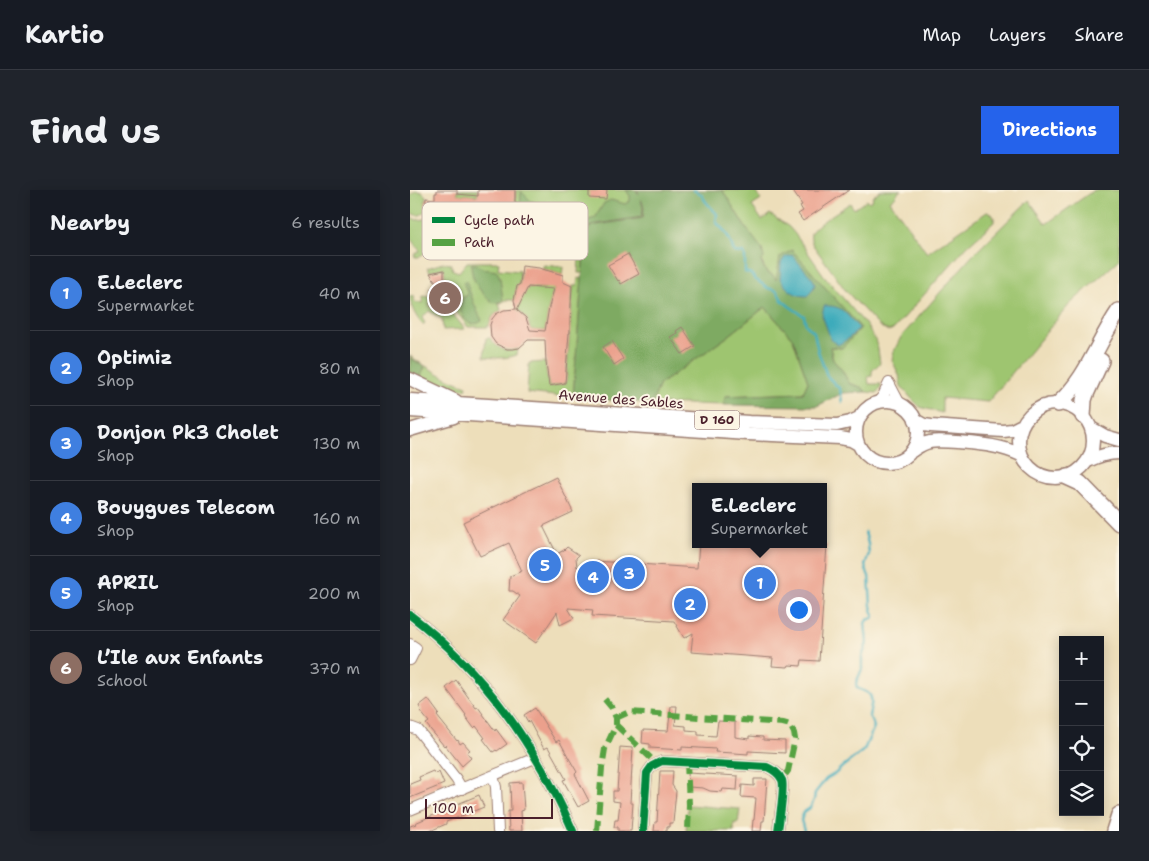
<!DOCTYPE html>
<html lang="en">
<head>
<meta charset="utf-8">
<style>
	body { margin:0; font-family:"Shantell Sans",sans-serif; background:#20242c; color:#f1f3f6 }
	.controls { position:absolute; right:15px; bottom:15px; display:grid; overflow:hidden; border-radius:0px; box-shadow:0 2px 12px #0003 }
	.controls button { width:45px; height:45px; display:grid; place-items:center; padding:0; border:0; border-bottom:1px solid #363941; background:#171b24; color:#f1f3f6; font:25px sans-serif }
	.scale { position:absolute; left:15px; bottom:12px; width:128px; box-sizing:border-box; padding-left:5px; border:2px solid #4a1f2b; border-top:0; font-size:14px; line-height:18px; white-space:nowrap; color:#4a1f2b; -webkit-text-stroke:4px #fcf5e5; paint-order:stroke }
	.you { position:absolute; left:388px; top:419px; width:18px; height:18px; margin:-12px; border:4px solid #fff; border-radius:50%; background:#1a73e8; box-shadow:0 0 0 8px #1a73e833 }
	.badge { display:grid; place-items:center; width:32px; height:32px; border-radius:50%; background:#2563eb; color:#fff; font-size:16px; font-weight:700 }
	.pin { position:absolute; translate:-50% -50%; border:2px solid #fff; box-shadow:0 1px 5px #0006 }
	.popup { position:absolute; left:282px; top:293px; width:135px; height:65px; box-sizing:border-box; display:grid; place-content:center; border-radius:0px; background:#171b24; filter:drop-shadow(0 1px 4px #0005); font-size:16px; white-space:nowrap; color:#9ea1a6 }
	.popup b { font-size:19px; color:#f1f3f6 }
	.popup::after { content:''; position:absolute; left:50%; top:100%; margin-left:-10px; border:10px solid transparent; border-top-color:#171b24 }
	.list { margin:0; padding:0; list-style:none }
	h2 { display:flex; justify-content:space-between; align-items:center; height:65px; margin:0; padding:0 20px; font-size:21px }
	h2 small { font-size:16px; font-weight:400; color:#9ea1a6 }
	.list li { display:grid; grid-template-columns:32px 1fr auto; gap:15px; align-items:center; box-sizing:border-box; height:75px; padding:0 20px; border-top:1px solid #363941 }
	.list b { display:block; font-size:19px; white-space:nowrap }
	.list p { margin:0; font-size:16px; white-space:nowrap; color:#9ea1a6 }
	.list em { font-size:16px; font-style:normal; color:#9ea1a6 }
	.icon { flex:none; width:28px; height:28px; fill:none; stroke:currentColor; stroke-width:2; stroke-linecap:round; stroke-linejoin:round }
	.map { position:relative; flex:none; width:709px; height:641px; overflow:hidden; border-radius:0px }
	header { display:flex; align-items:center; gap:30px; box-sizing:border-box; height:70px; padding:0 25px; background:#171b24; border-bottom:1px solid #363941 }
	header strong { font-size:24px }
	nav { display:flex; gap:28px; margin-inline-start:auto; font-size:18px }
	.intro { display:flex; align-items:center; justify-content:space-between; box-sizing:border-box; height:120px; padding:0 30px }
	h1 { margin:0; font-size:35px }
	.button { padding:12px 22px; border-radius:0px; background:#2563eb; color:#fff; font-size:18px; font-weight:700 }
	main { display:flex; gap:30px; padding:0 30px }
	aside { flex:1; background:#171b24; border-radius:0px; box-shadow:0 2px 12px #0003 }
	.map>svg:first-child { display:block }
	.green { fill:#9ec570; stroke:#74724e }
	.forest { fill:#7eaa62; stroke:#646446 }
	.water { fill:#3dabbb; stroke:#446573 }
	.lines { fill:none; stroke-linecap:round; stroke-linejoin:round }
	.stream { stroke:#3dabbb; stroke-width:2.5 }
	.building { fill:#eba08c; fill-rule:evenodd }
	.minor-casing { stroke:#9c7e72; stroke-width:12 }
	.major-casing { stroke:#9c7e72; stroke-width:15 }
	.highway-casing { stroke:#9c7e72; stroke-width:18 }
	.minor { stroke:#fff; stroke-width:10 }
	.major { stroke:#fff; stroke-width:12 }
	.highway { stroke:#fff; stroke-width:15 }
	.quiet { stroke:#56a243; stroke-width:6; stroke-dasharray:12 6; stroke-linecap:butt }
	.cycleway-casing { stroke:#fcf5e5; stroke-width:11 }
	.cycleway { stroke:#00873e; stroke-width:8 }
	.labels { text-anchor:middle; stroke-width:4; stroke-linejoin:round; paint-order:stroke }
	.shield { fill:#fcf5e5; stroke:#7f5f63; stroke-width:1 }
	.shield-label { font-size:12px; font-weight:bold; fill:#4a1f2b }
	.street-label { font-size:14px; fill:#4a1f2b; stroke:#fcf5e5 }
	.key { fill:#fcf5e5; stroke:#c7b5ad; stroke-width:1 }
	.key-label { font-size:14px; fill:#4a1f2b }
</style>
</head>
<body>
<header>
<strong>Kartio</strong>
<nav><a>Map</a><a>Layers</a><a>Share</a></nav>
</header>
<div class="intro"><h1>Find us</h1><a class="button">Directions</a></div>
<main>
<aside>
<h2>Nearby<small>6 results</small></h2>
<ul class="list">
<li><span class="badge" style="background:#3f7fe0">1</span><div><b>E.Leclerc</b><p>Supermarket</p></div><em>40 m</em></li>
<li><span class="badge" style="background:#3f7fe0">2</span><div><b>Optimiz</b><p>Shop</p></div><em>80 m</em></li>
<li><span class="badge" style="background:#3f7fe0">3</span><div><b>Donjon Pk3 Cholet</b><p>Shop</p></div><em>130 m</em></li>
<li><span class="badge" style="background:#3f7fe0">4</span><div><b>Bouygues Telecom</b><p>Shop</p></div><em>160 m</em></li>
<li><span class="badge" style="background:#3f7fe0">5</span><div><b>APRIL</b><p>Shop</p></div><em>200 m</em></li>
<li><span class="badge" style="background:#8d6e63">6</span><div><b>L’Ile aux Enfants</b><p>School</p></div><em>370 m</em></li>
</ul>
</aside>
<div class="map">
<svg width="709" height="641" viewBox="0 0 709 641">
	<rect width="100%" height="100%" fill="#fcf5e5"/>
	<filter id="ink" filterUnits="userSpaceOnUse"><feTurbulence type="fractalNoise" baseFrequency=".02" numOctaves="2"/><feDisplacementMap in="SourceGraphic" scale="10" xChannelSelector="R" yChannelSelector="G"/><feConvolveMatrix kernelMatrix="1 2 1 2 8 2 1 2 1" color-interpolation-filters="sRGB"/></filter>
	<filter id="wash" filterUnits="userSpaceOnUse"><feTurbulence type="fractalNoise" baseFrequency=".0096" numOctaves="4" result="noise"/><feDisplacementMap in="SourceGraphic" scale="20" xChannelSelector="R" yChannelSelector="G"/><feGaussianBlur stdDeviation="1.12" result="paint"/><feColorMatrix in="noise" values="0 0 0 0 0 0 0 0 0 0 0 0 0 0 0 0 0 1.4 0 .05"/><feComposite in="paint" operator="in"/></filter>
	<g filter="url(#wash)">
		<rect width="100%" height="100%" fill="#eddeba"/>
		<path class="green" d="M47 0H68V6L47 4Z
			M106 0H227L234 17 233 28 186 35C179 37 177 40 175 47L172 83H168L170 56C157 37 145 51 135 64L74 61 80 46H84L85 35 72 34V28L84 29V27H91V24L97 25V22H108V13L105 12Z
			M312 0H344L351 10 342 16 352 30 360 24 379 37 385 44 415 87 456 135 467 153 470 173 462 181V186L458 187 459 194H471L470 199 467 203 456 202 453 198 439 193 432 180 423 170 420 157 432 158 366 91 357 83 334 35 315 4Z
			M471 0H491L487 3 486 6 480 11 517 63 577 22 581 23 584 27V32L557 56 484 139 479 141 474 139 468 135 436 101 403 55C401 51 400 47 401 43 404 35 432 19 440 13L444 19 457 10 459 12 463 9 462 7Z
			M684 0H709V70L659 115 578 212 532 208V223L510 217 501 208 491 196 489 185 482 170 484 161 491 147 562 66 619 10 636 34Z
			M7 1 12 2 16 6 15 21C11 27 5 26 0 22V5Z
			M20 18H24L23 28H26L25 45H22V56L46 57 47 43H45V29L67 31V33L63 50 57 59C45 61 30 57 19 60 15 62 12 65 9 67H5L4 65 10 61 0 48V27L7 30 15 29 20 23Z
			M57 72H89L88 79 110 81V94L107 95 104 110H96L89 114 91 120 83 126 78 137H58L45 120C55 106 50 93 33 91L32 90 35 88 34 78 25 80 20 82 17 78 33 73 41 74 43 80 49 82Z
			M134 75 153 77 152 85 135 79 132 80 133 76Z
			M168 88 172 89 163 208 117 203 119 173 135 172 139 197 156 193 163 96H167Z
			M135 94 145 95 139 117 135 141 120 140C119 131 115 124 106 120L118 97 134 99Z
			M1 106H3L4 112 13 113V106L20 107 21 112 19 114C24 122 32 126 41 122L55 139 33 140 32 129 19 121 12 128 15 133 13 135C5 126 1 118 0 107Z
			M355 117 383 149 398 192 393 203 315 206 314 215 242 213 250 194 317 147Z
			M76 148H80C87 159 96 163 108 159L107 165C96 169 86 168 74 167Z
			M0 166C18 178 36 189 57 196L56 199H38L26 195 0 183Z
			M278 615 330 619 328 633H324V641H276Z"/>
		<path class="forest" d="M216 0H226L229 4 227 0H312L315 4 334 35 352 59 354 68 351 72 357 83 363 85 366 90 370 67 382 60 451 138 432 158 420 157 423 170 432 180 439 193 453 198 456 202 433 203 407 216 314 215 315 206 393 203 398 192 383 149 355 117 317 147 250 194 242 213 163 208 175 47C177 40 179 37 186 35L233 28 234 17 231 9 233 18 232 27 187 34 176 38 173 32 185 28 194 13 201 10 215 14 220 11V6Z
			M111 2H112L121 11 131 14 136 19 142 18 148 21 143 52 135 63 91 61 81 56 80 49 86 43 91 45 92 50 97 53 108 52 110 49C103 44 100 40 97 30L99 27 106 29 109 32C115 32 118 28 120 23L117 20 110 19Z
			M61 74H65L74 79 87 81 90 88 93 110 90 112 84 113C71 104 61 91 61 74Z
			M54 91H56C61 104 65 119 72 130L69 133C56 136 54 129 50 118L53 107 57 106V103L53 92Z
			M0 168 15 177 10 188 0 184Z"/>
		<path class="water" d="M382 65 403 89 405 95 401 102 397 106C383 106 377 99 370 89L371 73 375 67Z
			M414 116C434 115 436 125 449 138 444 145 435 151 428 155L421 150 416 136 412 125Z"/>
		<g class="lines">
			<path class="stream" d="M283 0 291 4 296 12 307 24 306 32C317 43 320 48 324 62L333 63 335 66V82L341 84 345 89 358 98 367 101 372 110 379 116 394 126 396 135 404 142 408 161 416 183 417 186 430 199 432 212
				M394 641 391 630 394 622 400 618 404 610 405 603 416 589 426 583 432 577 454 560 464 537 462 531 459 526C460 520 464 509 459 504 456 501 450 500 447 498L446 493 452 479V467L457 453 455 433 457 430 463 428 464 426 461 416 459 386 456 380 455 375 459 364 458 354 455 342"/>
		</g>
		<g id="blocks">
			<path class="building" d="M27 0H47V4L68 6V0H105V12L108 13V22L96 21V24L90 23V26L83 25 82 28 67 27V31L45 29V43H47L46 57 22 56V45H25L26 28H23L24 23 15 22 16 8 25 9V3H27Z
				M187 0H197L196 9 179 8V1H187Z
				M382 0H439L393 31 388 24 393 21 390 16 392 15Z
				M218 64 229 84 211 94 209 90 208 91 198 75Z
				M112 76 129 78 153 85V92L162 96 160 132V143H159L155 193 139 196 136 172 135 150H118L109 158 103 159H97L86 154 81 147 80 135 82 129 86 124 94 120 106 119 104 110 107 96 110 94ZM118 97 144 99 139 117 135 141 120 140 116 128 107 120Z
				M34 80V92L45 97 49 106 48 111 44 118 40 121 33 122 25 120 21 115 22 98 27 94 20 83Z
				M272 137 285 156 272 164 260 147 267 143 266 141Z
				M202 151 213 169 204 175 193 157Z
				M146 287 163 322 133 336 147 364 154 360 157 357 169 365 166 368 167 377 185 378V371L287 378 289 354 417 355 409 471 392 470 391 476 379 475 378 477 362 476 363 468 281 462 283 443 274 448 264 431 182 426 183 420 158 418 164 428 150 435 147 422 126 453 93 430 110 406 103 401H99L100 386 112 381 99 353 70 366 53 332Z
				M46 490 66 518 68 517 85 541 86 539 97 554 87 561 86 560 83 562 73 549 75 548 66 536 64 538 55 526 56 525 36 498Z
				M18 509 29 524 27 526 47 551 48 550 50 554 53 552 60 560 57 562 61 568 52 576 35 555 34 556 16 534 19 532 10 521 11 520 9 516Z
				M261 516H267L265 535 276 536V540L288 541V545L306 546 308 531 325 532V547L339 549V546L353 547V550L375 551V563L338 561V564L324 563 305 562 306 559 272 557V560L240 558V554L232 553 233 540 258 541Z
				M125 518 146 552 149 550 160 570 167 582 165 584 179 611 168 617 153 590 156 589 138 557 134 559 119 531 118 532 114 525Z
				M210 557 223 558 220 613H223L221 641H208V637H204L205 630H208L210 612 203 611V601H207Z
				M23 581 25 584 29 582 34 594 0 608V594L10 590 9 587Z
				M250 581H263L262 595 266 601 263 633H259V637H257V641H244L245 632H247Z
				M278 583 328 586 327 600 313 599 312 602 300 601 293 598 279 597Z
				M344 589H357L354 631H352L351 641H342L343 630H344L346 608 331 607 332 595 344 596Z
				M112 592 114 620 111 621 112 641H99L98 621H101L100 593Z
				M69 605 74 617 36 632V634L20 641H0V636L6 634 5 633 31 622V621Z"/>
		</g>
	</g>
	<g filter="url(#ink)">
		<use href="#blocks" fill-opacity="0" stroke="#9c7e72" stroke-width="1"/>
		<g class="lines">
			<g class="minor-casing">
				<path id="minor" d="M479 193 490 214
					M467 213 473 206 479 193
					M0 425C73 480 127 558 163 641
					M0 454 6 458 0 470
					M0 537 8 540 46 589 52 599
					M83 586 86 597 88 641
					M0 620 125 568
					M233 641 237 583 242 576 252 571 357 577C363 580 369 583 372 590 375 597 369 631 368 641"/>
			</g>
			<g class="major-casing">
				<path id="major" d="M0 189 46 211
					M0 210 339 232 427 235 440 232 449 228
					M446 242a31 31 0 1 1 62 0a31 31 0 1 1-62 0Z
					M609 251a37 37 0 1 1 74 0a37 37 0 1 1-74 0Z
					M0 221 338 244 430 248 441 250 448 254
					M505 230 514 235 521 236 593 241 602 240 612 235
					M681 238 695 246 709 250
					M0 240 44 227
					M502 261C508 257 513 253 520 252 528 250 538 252 547 252 569 254 590 255 611 265
					M678 271C688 266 697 263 709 263"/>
			</g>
			<g class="highway-casing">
				<path id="highway" d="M648 214C677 189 688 151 709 121
					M673 226 674 210 676 204 691 171
					M657 287 670 293 674 297 709 333
					M704 641 709 625"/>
			</g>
			<use href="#minor" class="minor"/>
			<use href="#major" class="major"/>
			<use href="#highway" class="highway"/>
			<path class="quiet" d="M206 528 219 522 373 533 380 535 384 543 385 549 378 581 372 589
				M206 535 246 573
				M277 572 279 615 278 641
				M187 641 192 578 195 559 206 535V528L202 518 192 506"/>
			<g class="cycleway-casing">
				<path id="cycleway" d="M0 425C73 480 127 558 163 641
					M233 641 237 583 242 576 252 571 357 577C363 580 369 583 372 590 375 597 369 631 368 641"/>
			</g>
			<use href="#cycleway" class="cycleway"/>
		</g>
	</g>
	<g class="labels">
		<rect class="shield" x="284.5" y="220.5" width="45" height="19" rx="4"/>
		<g class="shield-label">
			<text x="307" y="234">D 160</text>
		</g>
		<g class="street-label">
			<text transform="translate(211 209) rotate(4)" y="5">Avenue des Sables</text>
		</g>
	</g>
	<rect x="12" y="12" width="166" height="58" rx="8" class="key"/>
	<rect x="22" y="27" width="23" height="6" fill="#00873e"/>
	<rect x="22" y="49" width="23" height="7" fill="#56a243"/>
	<g class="key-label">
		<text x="54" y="35">Cycle path</text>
		<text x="54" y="57">Path</text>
	</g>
</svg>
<div class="controls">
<button>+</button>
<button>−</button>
<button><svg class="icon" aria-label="locate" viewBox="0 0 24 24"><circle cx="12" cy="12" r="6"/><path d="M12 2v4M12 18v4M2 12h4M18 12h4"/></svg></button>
<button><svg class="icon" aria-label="layers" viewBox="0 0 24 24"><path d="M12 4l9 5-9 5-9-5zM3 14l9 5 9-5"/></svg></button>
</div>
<div class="scale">100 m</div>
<div class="you"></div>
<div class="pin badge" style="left:350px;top:393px;background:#3f7fe0">1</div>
<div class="popup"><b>E.Leclerc</b>Supermarket</div>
<div class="pin badge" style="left:280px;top:414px;background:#3f7fe0">2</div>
<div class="pin badge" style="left:219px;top:383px;background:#3f7fe0">3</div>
<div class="pin badge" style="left:183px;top:387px;background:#3f7fe0">4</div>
<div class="pin badge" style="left:135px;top:375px;background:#3f7fe0">5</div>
<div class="pin badge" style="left:35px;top:108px;background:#8d6e63">6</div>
</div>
</main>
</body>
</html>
